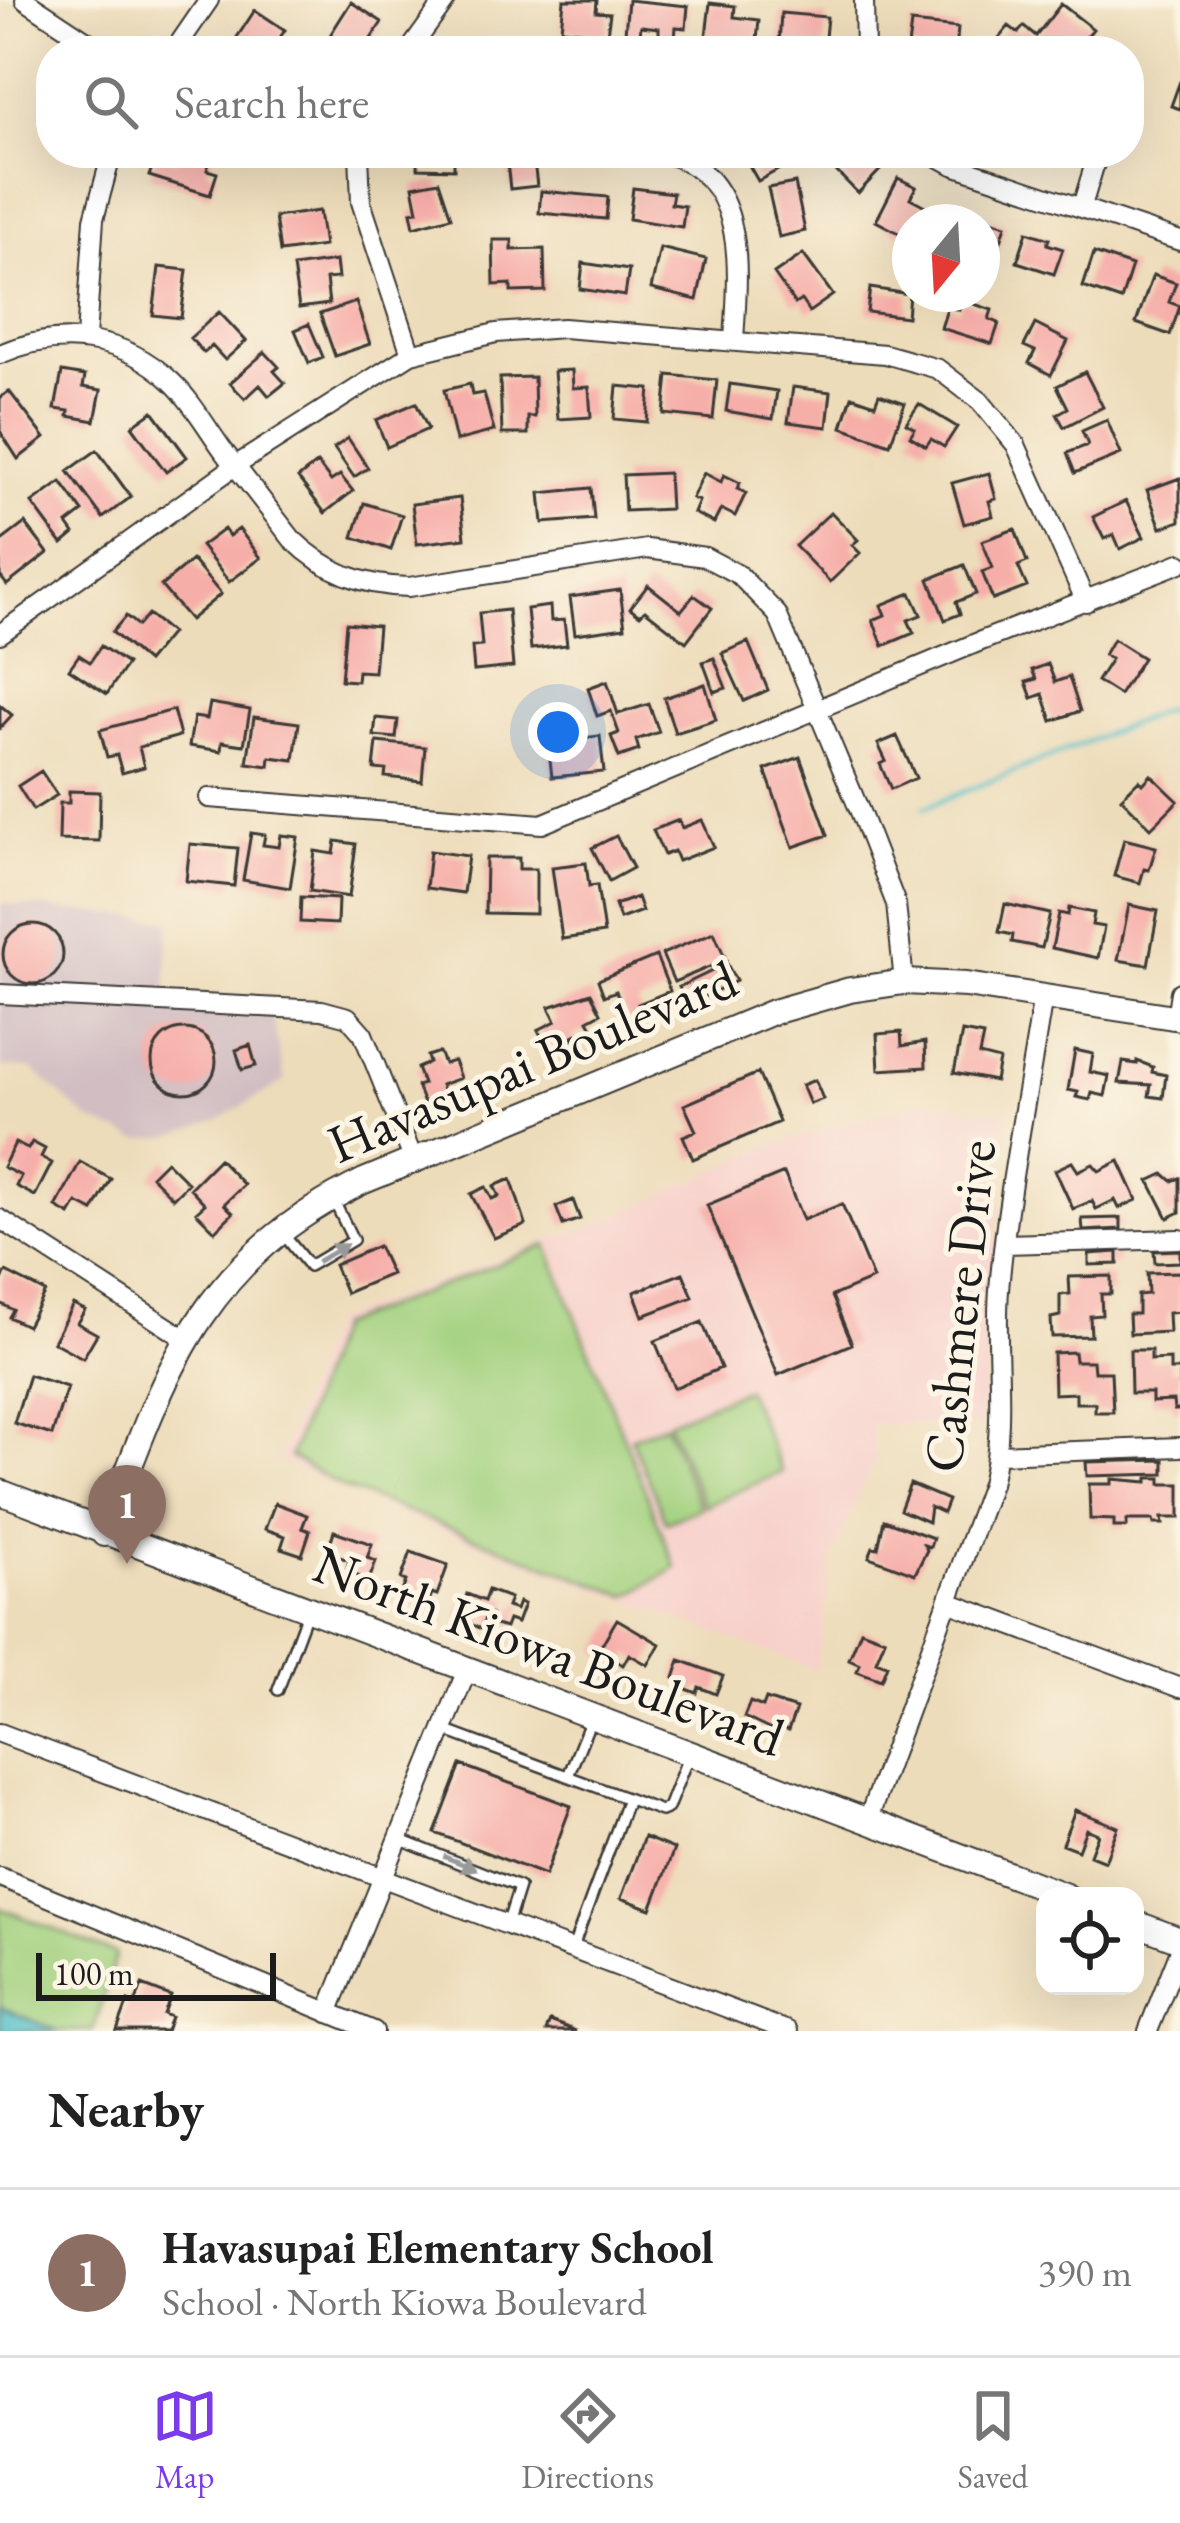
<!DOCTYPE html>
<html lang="en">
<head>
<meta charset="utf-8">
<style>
	body { margin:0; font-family:"EB Garamond",serif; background:#f2f2f2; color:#222 }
	.controls { position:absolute; right:36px; bottom:36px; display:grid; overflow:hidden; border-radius:24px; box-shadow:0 12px 48px #0002 }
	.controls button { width:108px; height:108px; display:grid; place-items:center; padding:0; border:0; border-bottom:3px solid #e0e0e0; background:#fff; color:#222; font:60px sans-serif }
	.compass { position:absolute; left:892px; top:204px; width:108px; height:108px; border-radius:50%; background:#fff; box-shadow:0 12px 48px #0002; rotate:198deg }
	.scale { position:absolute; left:36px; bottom:30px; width:240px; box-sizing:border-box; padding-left:12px; border:6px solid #1c1c1c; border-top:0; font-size:33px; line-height:42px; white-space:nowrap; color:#1c1c1c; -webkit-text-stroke:9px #fcf5e5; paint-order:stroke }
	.you { position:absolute; left:558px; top:732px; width:42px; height:42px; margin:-30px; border:9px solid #fff; border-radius:50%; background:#1a73e8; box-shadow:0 0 0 18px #1a73e833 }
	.badge { display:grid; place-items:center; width:78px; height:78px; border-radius:50%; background:#7c3aed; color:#fff; font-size:39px; font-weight:700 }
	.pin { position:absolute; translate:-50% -99px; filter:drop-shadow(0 3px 6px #0008) }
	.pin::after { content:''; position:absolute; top:63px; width:42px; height:36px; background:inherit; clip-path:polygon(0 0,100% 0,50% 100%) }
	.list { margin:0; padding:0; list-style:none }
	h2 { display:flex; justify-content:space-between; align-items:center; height:156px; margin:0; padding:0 48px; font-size:51px }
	h2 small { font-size:39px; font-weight:400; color:#767676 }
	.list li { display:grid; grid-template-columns:78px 1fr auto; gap:36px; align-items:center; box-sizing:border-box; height:168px; padding:0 48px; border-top:3px solid #e0e0e0 }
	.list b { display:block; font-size:45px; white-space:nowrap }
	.list p { margin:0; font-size:39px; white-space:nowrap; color:#767676 }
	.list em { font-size:39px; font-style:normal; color:#767676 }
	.icon { flex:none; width:66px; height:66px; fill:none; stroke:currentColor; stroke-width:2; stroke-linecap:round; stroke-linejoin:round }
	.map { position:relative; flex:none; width:1180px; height:2031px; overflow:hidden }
	.search { position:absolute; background:#fff; box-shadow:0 12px 48px #0002; left:36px; right:36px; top:36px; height:132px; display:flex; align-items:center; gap:30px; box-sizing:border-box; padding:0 42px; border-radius:48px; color:#767676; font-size:45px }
	.sheet { height:324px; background:#fff }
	nav { display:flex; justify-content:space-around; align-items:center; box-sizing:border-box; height:168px; border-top:3px solid #e0e0e0; background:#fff; font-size:33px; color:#767676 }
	nav a { display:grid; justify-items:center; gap:6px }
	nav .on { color:#7c3aed }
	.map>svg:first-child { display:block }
	.built { fill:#f7d0ca }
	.industrial { fill:#d2bec2 }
	.green { fill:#a3d17f; stroke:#60764e; stroke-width:3 }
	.water { fill:#52c0c9; stroke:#376e72; stroke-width:3 }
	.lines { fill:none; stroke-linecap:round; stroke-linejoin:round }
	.stream { stroke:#52c0c9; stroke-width:4.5 }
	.building { fill:#f6aea9 }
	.service-casing { stroke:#3b3934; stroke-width:14 }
	.minor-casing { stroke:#3b3934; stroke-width:22 }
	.tertiary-casing { stroke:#3b3934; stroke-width:28 }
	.service { stroke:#fff; stroke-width:9 }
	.minor { stroke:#fff; stroke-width:18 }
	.tertiary { stroke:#fff; stroke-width:24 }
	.oneway { fill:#999 }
	.labels { text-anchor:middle; stroke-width:10; stroke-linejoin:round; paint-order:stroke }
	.street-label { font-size:54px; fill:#1c1c1c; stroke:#fcf5e5 }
</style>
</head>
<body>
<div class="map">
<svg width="1180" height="2031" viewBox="0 0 1180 2031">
	<rect width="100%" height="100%" fill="#fcf5e5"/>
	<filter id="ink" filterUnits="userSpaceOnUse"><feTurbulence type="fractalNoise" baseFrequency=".00833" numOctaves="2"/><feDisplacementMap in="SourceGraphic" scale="24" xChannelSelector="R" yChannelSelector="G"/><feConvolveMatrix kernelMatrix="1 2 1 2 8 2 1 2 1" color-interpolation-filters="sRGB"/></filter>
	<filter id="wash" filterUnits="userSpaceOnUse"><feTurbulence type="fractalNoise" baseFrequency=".004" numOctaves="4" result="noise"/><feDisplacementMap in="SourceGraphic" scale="48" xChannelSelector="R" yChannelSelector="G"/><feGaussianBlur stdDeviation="2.7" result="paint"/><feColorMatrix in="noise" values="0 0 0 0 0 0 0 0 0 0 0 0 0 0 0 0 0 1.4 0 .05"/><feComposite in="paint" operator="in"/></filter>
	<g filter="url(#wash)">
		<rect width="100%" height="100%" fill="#eddcba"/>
		<path class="built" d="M927 1100 1006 1114 982 1425 870 1424 877 1458 861 1486 831 1561 816 1670 440 1531 278 1461 331 1321 610 1219 779 1142Z"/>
		<path class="industrial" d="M0 903 170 921 166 995 268 996 285 1081 217 1121 169 1137 137 1140 89 1120 31 1068 0 1067Z"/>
		<path class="green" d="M547 1245 676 1568 627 1596 344 1488 290 1457 337 1326Z
			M746 1389 782 1472 704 1506 668 1422Z
			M665 1424 700 1508 666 1522 631 1438Z
			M0 1908 116 1954 93 2031H0Z"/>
		<path class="water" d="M0 2007 58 2031H0Z"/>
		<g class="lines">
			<path class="stream" d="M924 808 1180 704"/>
		</g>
		<g id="blocks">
			<path class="building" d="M564 0H597L596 12 610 13 607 34 561 29Z
				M628 0 688 6 686 28 676 27 675 38 659 36V28L641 26 640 34 625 33Z
				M351 2 382 22 363 51H320Z
				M710 3 735 6 734 17 759 20 757 40 706 36Z
				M1061 4 1093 29 1075 51H1002L994 44 1009 26 1018 33 1024 26 1036 36Z
				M255 10 285 30 271 51H228Z
				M781 13 827 17 824 48 779 44Z
				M911 23 958 28 956 51H920L908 47Z
				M1180 81V109L1171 106Z
				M180 153 212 155 207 170 217 173 210 195 149 176 157 154 177 161Z
				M418 153H454V169L418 168Z
				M506 153H533L537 186 510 189Z
				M742 153H783L789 164 758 181Z
				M829 153H872L885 165 858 193 835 170 837 168 825 157Z
				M898 178 916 187 910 198 927 207 919 222H910V239L876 221Z
				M439 181 451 217 414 227 411 212 418 211 413 186Z
				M795 183 805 231 779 237 768 188Z
				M633 188 673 193 671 204 685 206 682 227 629 219Z
				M541 191 608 197 606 219 539 213Z
				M961 210 1006 225 995 260 982 256V222H957Z
				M319 211 324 246 280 252 275 217Z
				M1027 232 1049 239 1047 244 1063 249 1054 274 1017 262Z
				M493 240H512V250L544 249 545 291 511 292V284L494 285Z
				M660 248 706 259 697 300 651 289Z
				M1094 253 1132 266 1121 300 1083 287Z
				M803 254 833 295 809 312 801 300 795 304 774 274Z
				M336 261 338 278 326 279 329 304 299 308 293 267Z
				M583 263 629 270 625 296 580 289Z
				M159 267 187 270 181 318 153 315Z
				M1153 275 1176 283 1169 302 1180 306 1170 335 1136 323Z
				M870 288 909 294 907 317 867 312Z
				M962 300 992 310 989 319 999 323 992 344 941 328 948 306 959 310Z
				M356 302 370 344 335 356 320 314Z
				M219 312 246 341 225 360 212 346 204 353 190 338Z
				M309 324 323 357 309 363 295 330Z
				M1035 324 1068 341 1051 375 1029 363 1035 351 1024 346Z
				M265 352 279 367 274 371 285 383 269 396 260 385 245 399 230 383Z
				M572 370 573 388 589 387 591 417 558 419 554 371Z
				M62 372 85 376 83 387 101 390 95 421 68 416 69 411 55 409Z
				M1085 372 1103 407 1064 427 1057 414 1068 408 1057 386Z
				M668 375 717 380 713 419 664 414Z
				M534 377 535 417H528V434H502L500 378Z
				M470 384 472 395 484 393 494 431 456 441 444 390Z
				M730 384 777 391 773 419 726 411Z
				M617 386 650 389 647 422 614 419Z
				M793 387 831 392 827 427 788 422Z
				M9 391 45 438 18 459 0 431V398Z
				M879 394 905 403 890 444 842 427 852 396 875 404Z
				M416 403 428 429 387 447 376 420Z
				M919 404 957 427 944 447 931 439 926 446 910 436 915 428 906 423Z
				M153 411 187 457 166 472 132 426Z
				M1107 420 1121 454 1075 473 1067 453 1088 445 1082 431Z
				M348 438 368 468 354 477 334 448Z
				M97 450 131 497 103 518 68 471Z
				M317 463 331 481 340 475 353 491 325 513 298 478Z
				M668 473 670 509 625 511 623 475Z
				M704 473 721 482 724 475 740 483 737 489 746 493 735 516 721 509 714 523 694 513 699 501 692 498Z
				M989 473 996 499 989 501 993 516 964 524 952 483Z
				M1180 478V521L1161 528 1147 490Z
				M61 482 83 512 67 524 74 534 62 544 32 503Z
				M591 488 594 519 543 523 540 493Z
				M460 498 465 538 417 544 412 504Z
				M1126 501 1144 537 1120 549 1114 535 1104 539 1093 517Z
				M364 503 402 515 391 550 353 537Z
				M831 512 858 540 852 545 860 553 830 582 795 546Z
				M25 523 48 553 7 585 0 576V542Z
				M224 529 229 536 239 529 261 558 229 582 201 546Z
				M1015 529 1027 562 1018 566 1027 587 993 600 982 572 993 568 982 541Z
				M192 560 221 594 190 620 161 586Z
				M964 565 976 594 956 602 960 614 945 620 929 579Z
				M648 585 681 611 694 595 712 608 686 642 645 610 640 615 630 608Z
				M620 590 625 627 575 634 570 597Z
				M911 593 921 615 908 620 914 633 883 646 873 620 885 615 881 605Z
				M550 606 551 621 564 620 567 645 531 649 527 609Z
				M508 610 513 667 474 671 472 647 482 646 479 613Z
				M148 614 171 633 147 662 112 632 126 616 138 626Z
				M346 623 378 626 374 672 358 671 357 681 341 680Z
				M1113 639 1143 658 1119 695 1097 681 1111 659 1104 655Z
				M748 642 768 690 744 701 722 653Z
				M101 646 127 664 107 694 69 669 79 655 90 662Z
				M714 658 726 688 714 692 703 662Z
				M1048 664 1055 682 1069 677 1080 711 1052 721 1043 694 1032 698 1026 682 1036 679 1032 670Z
				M607 681 618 714 649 704 659 732 636 740 639 750 619 757 611 736 619 733 611 711 597 716 588 688Z
				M705 684 716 720 675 733 664 698Z
				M210 703 250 710 244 745 222 742 221 751 189 746 194 717 207 719Z
				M0 705 12 715 0 728Z
				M173 710 180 736 139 747 144 767 122 773 117 755 107 757 100 730Z
				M254 717 299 723 294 760 270 757 269 766 247 763Z
				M376 718 398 720 396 738 374 736Z
				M600 736 604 772 552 777 548 742Z
				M897 736 916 778 891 789 880 764 886 761 878 744Z
				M377 742 425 747 422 781 385 777 386 770 374 769Z
				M800 757 828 835 793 847 765 770Z
				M41 771 57 795 33 810 18 786Z
				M1151 775 1178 801 1151 828 1121 798 1139 780 1143 784Z
				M69 791 100 792 99 841 59 840 60 803H69Z
				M679 820 682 828 702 820 714 847 678 861 674 851 664 855 653 830Z
				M251 833 265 835 263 845 279 847 281 835 298 837 290 888 243 880Z
				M616 836 633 868 609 881 592 848Z
				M1124 839 1156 847 1149 870 1144 869 1140 883 1114 876Z
				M336 841 356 844 349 897 310 891 315 851 334 854Z
				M190 844 238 848 234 886 186 881Z
				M430 851 468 856 463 893 426 888Z
				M486 858H519V869H536V914L485 913Z
				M586 863 589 886 597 885 604 933 562 939 552 867Z
				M301 897 338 899 337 924 300 922Z
				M637 897 642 911 620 919 615 905Z
				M1005 904 1050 914 1042 948 1012 942 1013 935 999 932Z
				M1129 905 1158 911 1148 965 1118 960Z
				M1069 908 1094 913 1092 925 1104 927 1098 958 1052 948 1059 913 1068 915Z
				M3 954a30 30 0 1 1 60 0a30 30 0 1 1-60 0Z
				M714 932 726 960 674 982 662 954Z
				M656 956 670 991 638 1004 643 1015 628 1021 616 991 604 996 598 980Z
				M727 964 736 981 687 1005 679 987Z
				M591 993 601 1013 588 1020 592 1027 573 1036 576 1042 551 1055 538 1030 556 1021 549 1007Z
				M152 1061a32 32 0 1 1 64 0a32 32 0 1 1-64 0Z
				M901 1032 902 1046 925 1042 926 1067 879 1070 877 1034Z
				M962 1032 983 1036 979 1055 999 1060 995 1081 954 1073Z
				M250 1045 256 1066 242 1070 236 1050Z
				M1075 1050 1093 1054 1090 1072 1109 1076 1105 1096 1092 1093 1090 1100 1076 1097 1078 1092 1068 1090Z
				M439 1052 444 1064 454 1061 460 1078 441 1085 446 1098 425 1106 417 1086 423 1084 417 1068 429 1063 427 1056Z
				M1137 1061 1153 1067 1152 1072 1166 1075 1163 1098 1149 1096 1151 1085 1119 1083 1123 1062 1137 1064Z
				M758 1073 779 1122 693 1159 683 1136 696 1131 684 1105Z
				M815 1080 823 1099 810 1104 802 1085Z
				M32 1142 45 1149 41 1157 52 1163 35 1196 16 1186 21 1176 3 1167 15 1143 28 1149Z
				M219 1159 244 1185 224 1204 233 1213 215 1231 196 1212 205 1204 190 1188Z
				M166 1161 188 1183 173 1198 151 1176Z
				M1119 1161 1137 1200 1119 1208 1115 1200 1096 1209 1092 1201 1073 1209 1055 1170 1072 1162 1078 1171 1093 1164 1099 1171Z
				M80 1162 111 1179 93 1211 77 1203 70 1215 56 1207Z
				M784 1173 803 1220 842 1204 873 1279 832 1296 852 1344 778 1375 707 1205Z
				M1164 1174 1172 1181 1180 1178V1212L1168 1218 1149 1181Z
				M511 1179 526 1225 494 1238 471 1194 486 1187 492 1199 499 1196 494 1186Z
				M573 1200 580 1219 563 1225 556 1207Z
				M1121 1218V1229L1083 1231 1082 1219Z
				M378 1246 391 1274 346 1293 334 1265Z
				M1180 1250V1262L1155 1263 1154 1251Z
				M1118 1252V1264L1089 1265V1254Z
				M6 1272 45 1292 27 1326 9 1317 13 1310 0 1303V1284Z
				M1180 1272V1312L1168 1313 1169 1332 1130 1334 1129 1314H1138V1295L1148 1294 1147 1273Z
				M683 1273 693 1297 643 1316 634 1292Z
				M1111 1276V1294H1101L1102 1315 1090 1316 1091 1336 1052 1337 1051 1318 1060 1316V1295L1070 1294 1069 1277Z
				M73 1304 85 1310 77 1323 97 1334 83 1358 53 1342Z
				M702 1322 721 1368 674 1388 655 1341Z
				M1130 1350H1151V1360L1170 1359V1370H1180V1410H1174L1173 1401 1152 1402V1393H1131Z
				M1074 1352 1075 1361H1093L1094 1372H1111L1113 1412H1095V1403H1076V1393L1054 1394 1053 1353Z
				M29 1375 67 1387 52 1435 14 1423Z
				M1164 1460V1474L1087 1476 1086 1462Z
				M1148 1478H1161V1484H1180V1518H1162L1163 1524H1154L1153 1520H1127V1527H1114V1520L1090 1519 1089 1484H1112V1479L1148 1482Z
				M910 1484 948 1500 943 1513 930 1507 928 1522 900 1510Z
				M275 1503 307 1515 302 1528 310 1531 302 1555 281 1548 285 1536 265 1529Z
				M884 1520 933 1538 930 1547 924 1545 927 1550 915 1574 869 1557 873 1547 878 1548Z
				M334 1531 372 1544 367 1558 376 1561 369 1580 346 1572 349 1560 327 1553Z
				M411 1552 448 1565 437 1595 432 1593 427 1607 400 1597 406 1581 401 1579Z
				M488 1590 510 1598 507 1607 516 1610 519 1602 524 1604 517 1623 508 1620 505 1628 489 1623 492 1615 487 1613 481 1629 458 1618 467 1594 484 1601Z
				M617 1619 660 1644 648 1665 629 1654 623 1665 598 1651Z
				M861 1630 885 1639 876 1661 887 1665 881 1680 857 1671 860 1664 849 1659Z
				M680 1660 723 1676 716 1694 699 1687 697 1693 684 1688 686 1682 674 1678Z
				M766 1699 796 1709 788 1731 777 1727 775 1732 744 1717 750 1702 763 1707Z
				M461 1765 571 1806 545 1875 435 1833Z
				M1075 1810 1118 1827 1105 1861 1090 1855 1098 1834 1086 1829 1078 1850 1062 1844Z
				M644 1837 674 1849 651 1909 621 1898Z
				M142 1985 171 1996 164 2014 171 2017 166 2031H117L128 2001 135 2004Z
				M550 2021 576 2031H546Z"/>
		</g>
	</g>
	<g filter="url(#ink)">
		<use href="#blocks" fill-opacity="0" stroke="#3b3934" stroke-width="3"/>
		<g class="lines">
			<g class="service-casing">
				<path id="service" d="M284 1235 309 1266 353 1240 335 1203
					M278 1690 308 1610
					M444 1730 661 1811 668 1808 688 1757
					M568 1776 592 1717
					M401 1840 519 1887 507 1925
					M572 1950 628 1799"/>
			</g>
			<g class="minor-casing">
				<path id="minor" d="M25 0 102 51
					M864 0 865 51
					M174 51 209 0
					M409 51 446 0
					M359 153 361 202 411 354
					M664 153C750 175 738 272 734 340
					M931 153 953 165 1180 241
					M1082 206 1098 153
					M86 338 94 219 112 153
					M0 354C60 328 124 336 172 382 192 401 207 428 223 450 246 480 269 509 292 539 326 572 362 586 409 587L647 549 705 557 739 575 777 614 861 814 896 904 904 982
					M0 634 235 466 411 354 496 333 563 328 885 354 938 369 980 401 1016 445 1086 602
					M209 798 542 824 976 643 1180 563
					M0 994 322 1010 348 1017 363 1034 414 1161
					M1176 1018 1180 992
					M0 1219 186 1339
					M1005 1244 1180 1239
					M999 1454 1180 1447
					M948 1602 1180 1688
					M0 1733 788 2031
					M867 1822 991 1484C1007 1418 994 1356 999 1290 1007 1192 1028 1093 1043 996
					M0 1877 374 2031
					M328 2013 467 1670
					M1148 2031 1180 1950"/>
			</g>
			<g class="tertiary-casing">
				<path id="tertiary" d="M0 1492 1066 1896
					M104 1534C165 1373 199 1261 364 1181L773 1012 850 990 904 982 966 985 1180 1018
					M1135 1923 1180 1940"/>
			</g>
			<use href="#service" class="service"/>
			<use href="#minor" class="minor"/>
			<use href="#tertiary" class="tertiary"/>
		</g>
		<defs><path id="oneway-solid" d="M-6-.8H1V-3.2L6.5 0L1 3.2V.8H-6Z" transform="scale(3)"/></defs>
		<g class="oneway">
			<use href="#oneway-solid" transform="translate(332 1253) rotate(-30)"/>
			<use href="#oneway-solid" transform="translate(460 1863) rotate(22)"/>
		</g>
	</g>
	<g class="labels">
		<g class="street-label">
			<text transform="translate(532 1061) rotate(-23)" y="19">Havasupai Boulevard</text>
			<text transform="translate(959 1306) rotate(-84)" y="19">Cashmere Drive</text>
			<text transform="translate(549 1650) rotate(21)" y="19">North Kiowa Boulevard</text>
		</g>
	</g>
</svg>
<div class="controls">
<button><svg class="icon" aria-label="locate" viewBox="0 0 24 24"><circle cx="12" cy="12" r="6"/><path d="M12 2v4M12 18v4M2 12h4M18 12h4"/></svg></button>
</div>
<svg class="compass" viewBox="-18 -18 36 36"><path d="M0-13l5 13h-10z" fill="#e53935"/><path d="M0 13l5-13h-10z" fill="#767676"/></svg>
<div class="scale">100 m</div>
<div class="you"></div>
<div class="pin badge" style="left:127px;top:1564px;background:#8d6e63">1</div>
<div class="search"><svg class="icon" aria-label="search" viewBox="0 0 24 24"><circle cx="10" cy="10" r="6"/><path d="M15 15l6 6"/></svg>Search here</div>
</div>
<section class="sheet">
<h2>Nearby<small></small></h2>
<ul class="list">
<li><span class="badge" style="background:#8d6e63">1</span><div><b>Havasupai Elementary School</b><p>School · North Kiowa Boulevard</p></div><em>390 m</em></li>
</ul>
</section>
<nav>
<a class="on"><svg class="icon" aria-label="map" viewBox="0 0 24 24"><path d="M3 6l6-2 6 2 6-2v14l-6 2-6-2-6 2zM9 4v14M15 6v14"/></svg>Map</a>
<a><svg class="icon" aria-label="directions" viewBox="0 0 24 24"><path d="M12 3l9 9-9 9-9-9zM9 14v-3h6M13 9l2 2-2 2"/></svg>Directions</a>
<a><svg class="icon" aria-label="saved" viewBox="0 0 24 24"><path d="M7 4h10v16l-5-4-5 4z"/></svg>Saved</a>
</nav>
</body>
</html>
